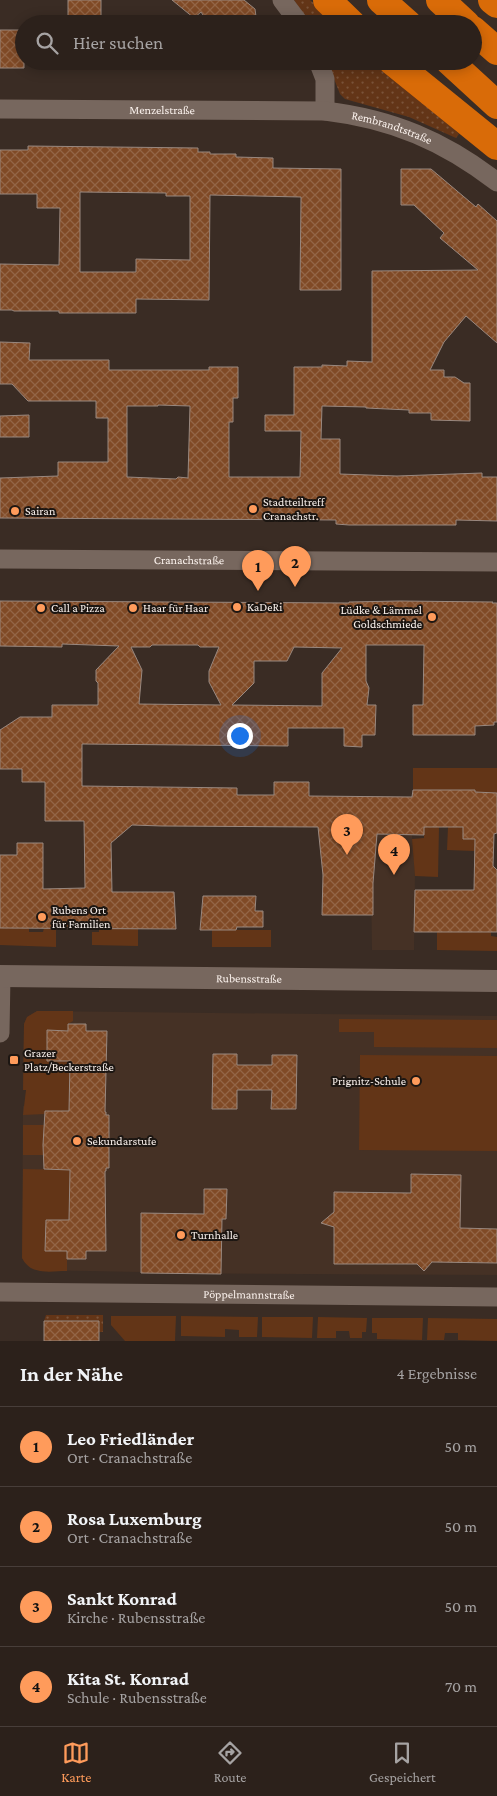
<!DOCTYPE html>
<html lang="de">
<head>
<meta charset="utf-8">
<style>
	body { margin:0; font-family:"Crimson Pro",serif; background:#342924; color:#f1f3f6 }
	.you { position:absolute; left:239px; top:735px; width:18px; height:18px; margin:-12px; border:4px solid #fff; border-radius:50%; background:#1a73e8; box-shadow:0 0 0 8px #1a73e833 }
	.badge { display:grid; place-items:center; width:32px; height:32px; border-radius:50%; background:#ff9b5b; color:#111; font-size:16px; font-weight:700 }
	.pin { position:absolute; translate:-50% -41px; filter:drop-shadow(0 1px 2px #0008) }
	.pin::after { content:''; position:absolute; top:26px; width:18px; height:15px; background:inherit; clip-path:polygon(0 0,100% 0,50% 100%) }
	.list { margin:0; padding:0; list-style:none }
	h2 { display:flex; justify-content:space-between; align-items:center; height:65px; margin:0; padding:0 20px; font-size:21px }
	h2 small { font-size:16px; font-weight:400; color:#a6a3a3 }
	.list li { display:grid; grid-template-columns:32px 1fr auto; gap:15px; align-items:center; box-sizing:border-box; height:80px; padding:0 20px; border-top:1px solid #483e3a }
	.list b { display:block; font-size:19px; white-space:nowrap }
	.list p { margin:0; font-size:16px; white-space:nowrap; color:#a6a3a3 }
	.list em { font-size:16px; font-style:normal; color:#a6a3a3 }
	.icon { flex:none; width:28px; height:28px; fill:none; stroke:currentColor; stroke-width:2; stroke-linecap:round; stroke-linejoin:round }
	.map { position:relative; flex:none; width:497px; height:1341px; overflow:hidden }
	.search { position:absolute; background:#2c211b; box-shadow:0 2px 12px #0003; left:15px; right:15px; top:15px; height:55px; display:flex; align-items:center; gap:12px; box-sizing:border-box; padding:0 18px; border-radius:28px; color:#a6a3a3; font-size:19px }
	.sheet { height:385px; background:#2c211b }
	nav { display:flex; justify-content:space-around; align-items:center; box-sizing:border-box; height:70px; border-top:1px solid #483e3a; background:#2c211b; font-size:14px; color:#a6a3a3 }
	nav a { display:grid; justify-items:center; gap:2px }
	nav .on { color:#ff9b5b }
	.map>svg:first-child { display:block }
	.built { fill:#453125 }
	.grass { fill:url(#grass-dots) }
	.garden { fill:#633517 }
	.building { fill:url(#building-cross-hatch); stroke:#99887f; fill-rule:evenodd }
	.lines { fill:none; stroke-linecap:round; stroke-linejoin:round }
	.minor { stroke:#77675e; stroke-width:19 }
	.tertiary { stroke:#77675e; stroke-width:22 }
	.motorway { stroke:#d96b08; stroke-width:28 }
	.poi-dot { fill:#ff9b5b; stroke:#1c1612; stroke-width:2 }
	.labels { text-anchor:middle; stroke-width:4; stroke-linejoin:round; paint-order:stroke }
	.street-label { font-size:12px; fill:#fbf2ed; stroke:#1c1612 }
	.poi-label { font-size:12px; fill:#fbf2ed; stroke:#1c1612; text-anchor:start }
</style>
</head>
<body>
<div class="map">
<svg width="497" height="1341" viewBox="0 0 497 1341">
	<defs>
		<pattern id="grass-dots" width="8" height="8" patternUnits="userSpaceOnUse" patternTransform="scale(1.25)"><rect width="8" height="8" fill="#633517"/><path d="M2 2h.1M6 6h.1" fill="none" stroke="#7a5339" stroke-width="1.8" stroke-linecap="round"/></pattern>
		<pattern id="building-cross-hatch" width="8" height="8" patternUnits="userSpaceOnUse" patternTransform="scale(1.25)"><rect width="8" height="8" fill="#804a26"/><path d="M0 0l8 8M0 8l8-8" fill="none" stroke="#936546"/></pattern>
	</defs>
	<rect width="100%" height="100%" fill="#3a2c24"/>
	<path class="built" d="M375 797H412V835L415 873 414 950H372L371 884 375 826Z
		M37 1011 497 1016V1275L141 1273 140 1272 36 1270 30 1268 22 1258 23 1106H25L26 1090H23L24 1024 27 1017Z"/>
	<path class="grass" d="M294 0H310L336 24H310Z
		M327 61H378L459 134 456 138 409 117 345 99 340 94Z
		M46 1315H103V1332H99V1321H44Z"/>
	<path class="garden" d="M413 768H497V793L475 792V790H413Z
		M424 827H439L438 877 415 876 412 839 424 838Z
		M448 827H463V839H475V851L447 850Z
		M0 928H29V932H43L44 928H56V947L0 945Z
		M99 929H138V946L92 945V932H99Z
		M212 930H271V947H212Z
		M437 932H491V936L497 937V951L437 950Z
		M37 1011H73V1021L68 1024V1031H47V1061H70L69 1111 45 1114 23 1115 26 1090H23L24 1024 27 1017Z
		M339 1019 497 1020V1048L374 1047V1032H339Z
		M360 1055 497 1056V1151L359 1150Z
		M23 1125H45V1155H23Z
		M23 1169 70 1170 69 1220 46 1221 45 1250 67 1251V1271C51 1271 31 1276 22 1258Z
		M111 1316H176L175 1341H125L111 1325Z
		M181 1316 258 1317 257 1337H239V1330L225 1329V1337L181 1336Z
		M262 1317H313L312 1338 262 1337Z
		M318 1317 367 1318 366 1332H362V1338H350L349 1331H336V1338H317Z
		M372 1318H423L422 1340 377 1339V1333H372Z
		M428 1318 497 1319V1341L458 1340V1333H445L444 1340H427Z"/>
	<path class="building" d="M68 0H101V24H68Z
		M172 0H244L255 9 257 24H209L201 12 194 18Z
		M0 30H24V68H0Z
		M28 146 198 148V152H210V154H236V157L273 158V168L341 169V290H300L301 197 210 195 209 300 136 299V313H59V311H14L12 310H0V264L59 265 60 208H37V194H0V150H28ZM80 192 166 193V196H190V260L136 259V272H80Z
		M401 169H431L476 207 478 204 497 221V343L466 316 444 342 430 370H444V377H455L464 383H470V421L431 420V413H409V410L366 408V407L322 406 321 439H340V474L397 476 482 473V477H497V521L456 520V525H349L336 524V520L0 518V478L58 476V462H108V418H96V401H28L12 384H0V342L30 343 29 360H109V370H209V367H238V398H233V422H229V477H300L301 431H265V415H294V367H322V365L347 366V361L372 362V271L478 270 440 238 444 233 414 205H401ZM158 405 190 406 188 478 178 477 176 479 127 477V406H158Z
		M29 415V437H0V416Z
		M0 601 349 603V602L400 601 493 602 492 603H497V722H494V725L475 726V735H413V705H423L424 645H366V681L369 688 367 705H376L375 735H362V747L344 746V728H288V746L82 744V786L237 788V795H274V782H309V796L412 797 413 790H475V792L497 793V833L494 834 493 866 497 870V932H414L415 890H474L475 839H463V827H424V835L377 834 373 883V915H322L323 875 318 827 162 826 132 825 111 843 112 892H174L176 929 0 928V855H17V843H43V889L85 888 84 821H45V782H22V769H0V730L20 717H52V705H98V683L96 681V670L119 646 62 644V647L0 646ZM152 645H198L200 647H219L209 671V682L221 705 139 704 142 670 131 647H150ZM294 647 342 648 322 673V706L232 705 254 683V661H287Z
		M203 896H256L255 911H263V927H237L236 930H200Z
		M68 1024H86V1031H107L105 1112H106V1115H109V1168H106V1171H105L106 1251H86V1259H67V1251H45L46 1220H69L70 1170 44 1169 43 1145 45 1111H69L70 1061H47V1030L68 1031Z
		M213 1054H237V1065H272V1055H297L296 1109H271L272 1090H237V1109H212Z
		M411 1174 461 1175 460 1228 497 1229V1263L432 1262 424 1271 417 1264H334V1227L321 1223 334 1212V1192L411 1193Z
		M204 1189H227L226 1219H222L221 1274 141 1273V1213L204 1214Z
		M44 1321H99V1341H44Z"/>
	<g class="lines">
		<g class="minor">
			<path d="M282 0 300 24"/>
			<path d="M318 61 325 79V111"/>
			<path id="s1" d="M0 109 325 111C392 119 444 141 497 182"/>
			<path id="s2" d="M0 559 497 562"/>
			<path d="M0 1033 1 976"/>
			<path id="s3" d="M0 1292 497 1297"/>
		</g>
		<path class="tertiary" id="s4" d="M0 976 497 981"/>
		<path class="motorway" d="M327 0 352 24
			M381 0 408 24
			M440 0 466 24
			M492 0 497 4
			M473 30 497 51
			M392 61 497 146
			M449 61 497 105"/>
	</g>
	<g class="poi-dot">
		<circle cx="253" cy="509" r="5"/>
		<circle cx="15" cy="511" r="5"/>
		<circle cx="237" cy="607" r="5"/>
		<circle cx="41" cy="608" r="5"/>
		<circle cx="133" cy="608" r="5"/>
		<circle cx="432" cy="617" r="5"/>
		<circle cx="42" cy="917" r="5"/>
		<rect x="9" y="1055" width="10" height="10" rx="2.5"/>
		<circle cx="416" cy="1081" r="5"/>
		<circle cx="77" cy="1141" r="5"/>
		<circle cx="181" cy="1235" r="5"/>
	</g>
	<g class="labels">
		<g class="street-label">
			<text dy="4" stroke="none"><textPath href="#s1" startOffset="162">Menzelstraße</textPath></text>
			<text dy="4" stroke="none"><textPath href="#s1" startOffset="394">Rembrandtstraße</textPath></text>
			<text dy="4" stroke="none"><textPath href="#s2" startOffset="189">Cranachstraße</textPath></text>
			<text dy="4" stroke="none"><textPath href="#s4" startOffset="249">Rubensstraße</textPath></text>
			<text dy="4" stroke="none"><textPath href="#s3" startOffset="249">Pöppelmannstraße</textPath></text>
		</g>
		<g class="poi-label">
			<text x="263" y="506">Stadtteiltreff<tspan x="263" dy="14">Cranachstr.</tspan></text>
			<text x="25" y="515">Sairan</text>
			<text x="247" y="611">KaDeRi</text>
			<text x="51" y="612">Call a Pizza</text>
			<text x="143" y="612">Haar für Haar</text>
			<text x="422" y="614" text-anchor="end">Lüdke &amp; Lämmel<tspan x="422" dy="14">Goldschmiede</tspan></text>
			<text x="52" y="914">Rubens Ort<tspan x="52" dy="14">für Familien</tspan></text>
			<text x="24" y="1057">Grazer<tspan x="24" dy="14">Platz/Beckerstraße</tspan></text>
			<text x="406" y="1085" text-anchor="end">Prignitz-Schule</text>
			<text x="87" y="1145">Sekundarstufe</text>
			<text x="191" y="1239">Turnhalle</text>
		</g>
	</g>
</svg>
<div class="you"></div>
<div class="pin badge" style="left:258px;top:591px">1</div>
<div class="pin badge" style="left:295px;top:587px">2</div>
<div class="pin badge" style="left:347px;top:855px">3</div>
<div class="pin badge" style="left:394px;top:875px">4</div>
<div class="search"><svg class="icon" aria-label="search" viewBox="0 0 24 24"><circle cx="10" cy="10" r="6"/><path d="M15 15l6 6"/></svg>Hier suchen</div>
</div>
<section class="sheet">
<h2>In der Nähe<small>4 Ergebnisse</small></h2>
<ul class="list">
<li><span class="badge">1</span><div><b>Leo Friedländer</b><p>Ort · Cranachstraße</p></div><em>50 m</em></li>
<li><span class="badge">2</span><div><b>Rosa Luxemburg</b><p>Ort · Cranachstraße</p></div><em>50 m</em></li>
<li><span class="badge">3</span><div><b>Sankt Konrad</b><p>Kirche · Rubensstraße</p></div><em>50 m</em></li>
<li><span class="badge">4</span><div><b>Kita St. Konrad</b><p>Schule · Rubensstraße</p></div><em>70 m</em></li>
</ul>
</section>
<nav>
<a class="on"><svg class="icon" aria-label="map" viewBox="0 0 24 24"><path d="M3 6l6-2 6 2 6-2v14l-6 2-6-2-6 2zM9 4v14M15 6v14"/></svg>Karte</a>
<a><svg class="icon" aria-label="directions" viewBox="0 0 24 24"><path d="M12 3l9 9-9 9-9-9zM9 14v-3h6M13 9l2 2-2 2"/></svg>Route</a>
<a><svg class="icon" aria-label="saved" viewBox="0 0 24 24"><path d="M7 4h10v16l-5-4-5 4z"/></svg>Gespeichert</a>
</nav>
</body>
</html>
